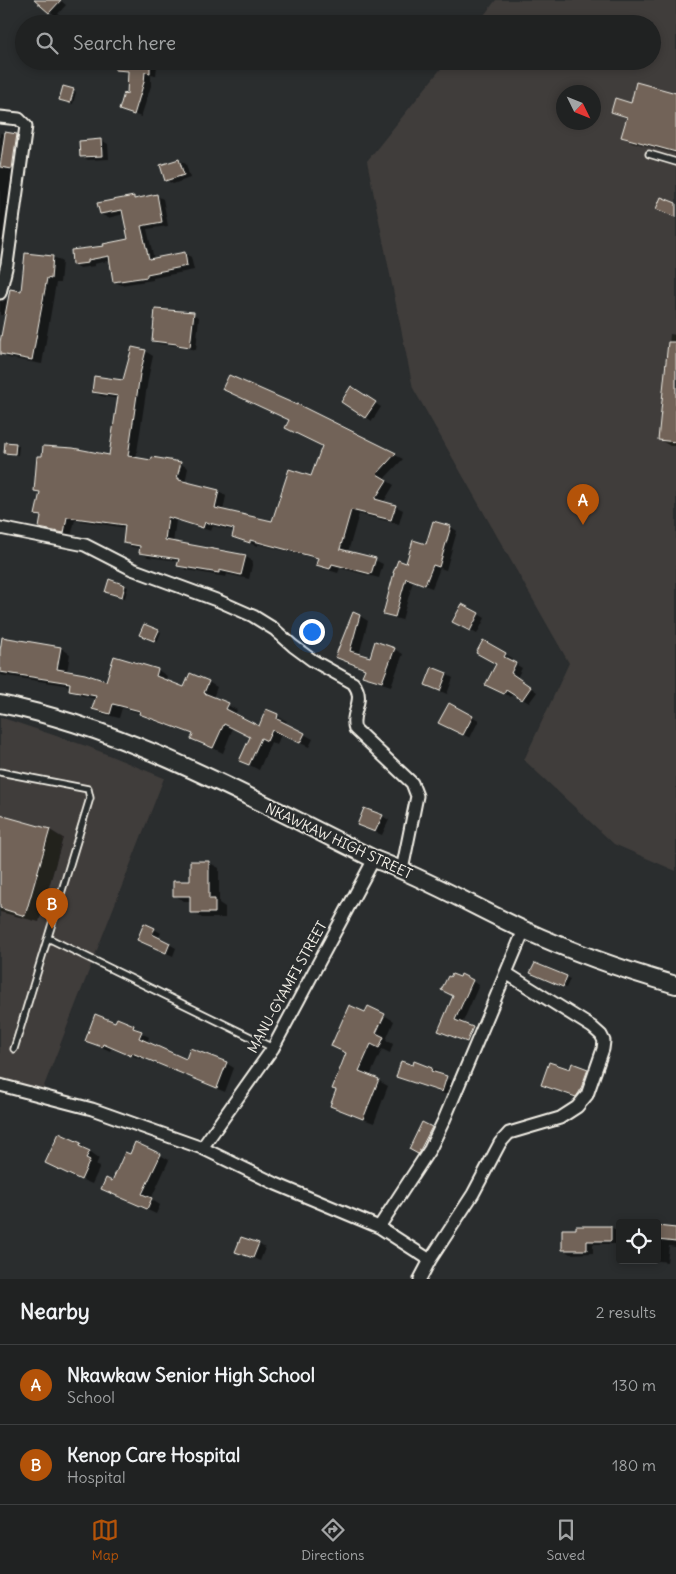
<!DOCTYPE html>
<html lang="en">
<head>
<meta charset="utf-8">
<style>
	body { margin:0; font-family:Delius,sans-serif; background:#282a2a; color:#f1f3f6 }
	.controls { position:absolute; right:15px; bottom:15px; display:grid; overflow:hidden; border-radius:5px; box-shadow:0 2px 8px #0003 }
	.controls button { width:45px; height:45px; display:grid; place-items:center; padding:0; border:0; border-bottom:1px solid #3d3f40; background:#202222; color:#f1f3f6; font:25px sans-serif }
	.compass { position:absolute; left:556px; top:85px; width:45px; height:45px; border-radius:50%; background:#202222; box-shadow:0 2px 8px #0003; rotate:133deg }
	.you { position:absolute; left:311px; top:631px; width:18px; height:18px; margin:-12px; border:4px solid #fff; border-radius:50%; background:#1a73e8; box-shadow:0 0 0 8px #1a73e833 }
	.badge { display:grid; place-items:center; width:32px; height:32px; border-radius:50%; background:#b45309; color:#fff; font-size:16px; font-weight:700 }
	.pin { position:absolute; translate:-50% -41px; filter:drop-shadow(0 1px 2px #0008) }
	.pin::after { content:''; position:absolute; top:26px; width:18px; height:15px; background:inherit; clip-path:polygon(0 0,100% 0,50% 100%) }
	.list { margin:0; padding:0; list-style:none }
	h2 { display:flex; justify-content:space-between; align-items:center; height:65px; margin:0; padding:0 20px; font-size:21px }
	h2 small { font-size:16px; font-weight:400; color:#a2a4a5 }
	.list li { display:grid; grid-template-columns:32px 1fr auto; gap:15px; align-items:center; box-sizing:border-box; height:80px; padding:0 20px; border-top:1px solid #3d3f40 }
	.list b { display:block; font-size:19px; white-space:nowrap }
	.list p { margin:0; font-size:16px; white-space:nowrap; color:#a2a4a5 }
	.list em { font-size:16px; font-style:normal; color:#a2a4a5 }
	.icon { flex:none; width:28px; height:28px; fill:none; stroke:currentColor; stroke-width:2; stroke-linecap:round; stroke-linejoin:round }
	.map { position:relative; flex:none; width:676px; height:1279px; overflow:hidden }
	.search { position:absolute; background:#202222; box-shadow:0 2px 8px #0003; left:15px; right:15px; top:15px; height:55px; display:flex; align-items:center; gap:12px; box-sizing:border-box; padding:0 18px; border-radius:28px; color:#a2a4a5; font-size:19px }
	.sheet { height:225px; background:#202222 }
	nav { display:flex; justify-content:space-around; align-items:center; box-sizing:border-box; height:70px; border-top:1px solid #3d3f40; background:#202222; font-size:14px; color:#a2a4a5 }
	nav a { display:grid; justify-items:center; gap:2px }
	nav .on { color:#b45309 }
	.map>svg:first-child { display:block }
	.built { fill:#403d3b; fill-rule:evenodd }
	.shadow { fill:#0007 }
	.building { fill:#726358; stroke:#f4f1e8 }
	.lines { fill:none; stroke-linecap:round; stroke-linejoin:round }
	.service-casing { stroke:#f4f1e8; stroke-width:9 }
	.minor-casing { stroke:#f4f1e8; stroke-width:15 }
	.secondary-casing { stroke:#f4f1e8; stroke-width:20 }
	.service { stroke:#2a2d2e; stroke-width:5.5 }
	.minor { stroke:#2a2d2e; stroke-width:11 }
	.secondary { stroke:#2a2d2e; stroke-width:16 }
	.labels { text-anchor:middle; stroke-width:4; stroke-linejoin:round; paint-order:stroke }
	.street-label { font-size:14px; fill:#f4f1e8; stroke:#2a2d2e }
</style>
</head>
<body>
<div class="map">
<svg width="676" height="1279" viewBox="0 0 676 1279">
	<rect width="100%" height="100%" fill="#2a2d2e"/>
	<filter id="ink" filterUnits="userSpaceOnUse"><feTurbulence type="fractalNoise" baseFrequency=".02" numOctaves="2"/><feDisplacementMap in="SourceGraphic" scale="10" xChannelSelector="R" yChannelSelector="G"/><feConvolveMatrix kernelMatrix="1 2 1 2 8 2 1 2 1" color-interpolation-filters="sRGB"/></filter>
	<g filter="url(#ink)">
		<path class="built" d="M496 0H676V871L614 844 524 760 569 663 413 388 367 161 447 61H652V24H477ZM564 92H594V122H564Z
			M0 717 89 747 164 778 42 1091 0 1080Z"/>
		<path class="shadow" d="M36 0H60L66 5 56 16Z
			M130 61H152L157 64 156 76 151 75V86L141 117 120 109 128 96Z
			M73 90 76 92 73 104 63 101Z
			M676 94V154L632 142 623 137 628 119 612 111 632 104Z
			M0 133 17 135 26 141 13 203H7L3 234 8 237 7 254H0Z
			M101 140 108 144 109 159 88 160 81 156Z
			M179 160 186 164 190 178 173 184 166 180Z
			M157 196 163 199 168 226 147 229 154 259 184 253 191 257 194 270 153 278V280L121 285 114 281 111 260 94 264 95 266 80 268 74 264 105 247 130 239 124 214 108 218 101 214 133 197 137 199Z
			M26 254 53 257 62 262 60 283H56L42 364 9 358 0 353 6 315H0V289L2 290V302L7 299 10 290 22 292Z
			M193 314 199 317 196 350 181 346 159 344 153 341Z
			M670 334 676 335V446H670L660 440Z
			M145 351 153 356 148 379 136 459 181 464 188 468 185 483 219 491 226 496 223 511 273 522 312 478 323 446 298 406 403 459 384 479 394 485 383 503 395 506 403 510 399 524 359 514 348 552 375 560 383 564 379 578 340 568 338 573 325 569 317 565 319 559 258 544V546L242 541 234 537 235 531 213 526 211 531 176 520 173 543 246 557 253 561 249 579 227 574 226 577 187 570 179 565 180 561 148 557 140 553 141 548 132 547 124 543 126 528 75 520 71 537 48 532 40 527 42 517 37 514 41 494 35 490 110 457 119 399 101 396 93 392 124 381Z
			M358 392 381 407 372 421 366 417Z
			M6 443 19 446 18 455 5 452Z
			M434 522 451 527 457 531 446 570 440 568 432 588 413 581 402 620 391 617 384 613 407 565 427 545Z
			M110 581 128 587 125 598 109 593Z
			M463 605 485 618 477 634 454 621Z
			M360 616 368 621 359 655 371 658 394 649 403 654 391 686 372 680 364 675 366 670 336 657Z
			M158 631 161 632 157 642 143 636Z
			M3 639 61 648 70 654 67 672 107 682 114 657 158 670 167 676 165 681 185 688 208 682 217 687 213 698 237 710 235 715 259 728 266 711 287 721 285 724 313 739 309 747 281 734 277 745 271 742 259 770 240 760 251 737 233 728 223 753 192 738 194 735 149 719 140 713 122 708 119 718 103 714 93 708 96 699 80 695 70 690 71 686 0 675V653Z
			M483 642 512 658 510 661 522 668 517 678 537 692 529 703 513 693 511 697 494 688 498 664Z
			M446 674 453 678 447 694 433 688Z
			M473 717 479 720 470 738 447 726Z
			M0 816 50 830 63 838 39 922 0 912Z
			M382 816 389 820 382 835 365 828Z
			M208 862 219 868V903L225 907V918H202L191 912V901H184L174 895 191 882Z
			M154 929 161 933 158 938 176 948 173 956 138 940Z
			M535 965 570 979 566 988 534 974Z
			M462 976 479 985 462 1024 479 1032 474 1045 440 1031 454 996 451 978 460 979Z
			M366 1014 384 1015 394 1021 386 1040 393 1044 390 1053 382 1049 370 1076 388 1086 374 1123 342 1111 331 1105 347 1054 332 1046Z
			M118 1019 142 1031 141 1033 149 1037 147 1043 186 1060 226 1063 234 1068 225 1092 141 1057 140 1059 112 1047 110 1051 87 1040 116 1024Z
			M415 1063 432 1069 439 1072 438 1075 453 1081 448 1095 404 1080 397 1076 414 1066Z
			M573 1065 588 1070 598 1076 586 1102 553 1090 543 1084 571 1071Z
			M422 1124 438 1132 425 1157 417 1153Z
			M80 1144 99 1158 96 1165 100 1167 92 1184 57 1169Z
			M160 1155 169 1160 151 1199 160 1205 156 1214 103 1189 112 1182 130 1156Z
			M611 1227 617 1231 618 1244H593V1253L570 1254 564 1250Z
			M657 1227 676 1229V1247L669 1246 667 1262 653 1260H657Z
			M258 1244 265 1248 260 1261 237 1251Z"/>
		<path class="building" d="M34 0H61L49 13Z
			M116 61H150V73L145 72 144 82 134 115 119 110 124 93 127 94 128 71 115 70Z
			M636 82 676 93V152L621 137 627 117 611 112 615 98 631 103Z
			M63 86 74 89 70 103 59 100Z
			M5 132 17 134 12 169 0 167Z
			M101 139 102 156 80 157 79 141Z
			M179 159 184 175 165 181 160 165Z
			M157 194 162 222 141 226 149 259 185 252 187 266 147 274V277L113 282 109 256 88 260V263L72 265 71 250 104 246 103 244 128 239 122 210 100 214 97 203 134 196V199Z
			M661 197 676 203V217L656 209Z
			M25 253 53 256 51 279 47 278 32 360 0 354V342L10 289 21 291Z
			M155 309 194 312 190 347 177 345V344L152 341Z
			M668 342H676V442L658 440Z
			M132 347 146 350 140 374 128 456 151 460 152 457 181 462 177 478H179V480L219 490 215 508 272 521 289 469 311 476 322 446 285 428 289 420 222 389 229 375 297 405V404L396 453 377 474 387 480 375 499 396 505 391 520 351 510 340 549 376 558 371 574 332 564 330 569 316 565 318 558 250 540V543L232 537 234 529 205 522 203 528 168 517 165 540 246 555 241 575 219 570V573L177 566 179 559 139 553 140 546 123 543 125 525 67 517 64 533 39 528 41 516 35 515 40 492 34 491 37 456H42L43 446 73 448 109 455 118 396 92 392 94 376 123 380Z
			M351 386 376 402 365 418 341 402Z
			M5 442 16 443 15 454 4 453Z
			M433 521 451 526 439 567 433 565 425 585 406 578 395 617 383 614 394 573H393L398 560 406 563 413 540 426 544Z
			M109 579 125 585 122 597 105 592Z
			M462 604 479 613 470 631 452 622Z
			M353 612 360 615 350 651 370 657 375 641 395 648 382 682 362 676 365 669 335 657Z
			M144 624 159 630 154 641 139 635Z
			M2 637 61 647 57 669 85 674 106 681 114 656 158 669 156 676 184 687 190 673 209 681 204 693 229 703 226 709 259 726 266 709 278 714 277 719 305 733 300 743 272 730 267 741 261 738 249 765 239 761 250 737 224 724 213 748 191 739 193 734 139 714 140 711 113 704 110 714 92 709 96 696 69 691 70 683 0 672V651Z
			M483 640 506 653 504 657 516 663 511 673 531 687 522 700 506 690 504 694 485 685 496 664 476 653Z
			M432 667 447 673 440 691 425 685Z
			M449 703 473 716 463 735 438 723Z
			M364 808 383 815 375 832 357 825Z
			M0 815 50 829 25 916 0 908Z
			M190 861H209V899H215V913H190V896H173V881H190Z
			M144 923 155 928 152 934 170 943 166 953 137 940Z
			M535 963 567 976 563 987 530 973Z
			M452 974 460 977 461 974 473 980 455 1020 473 1027 467 1042 438 1031 453 996 441 990 448 976 450 977Z
			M349 1005 365 1012 368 1006 385 1014 376 1033 384 1037 379 1048 371 1044 359 1071 379 1079 363 1119 330 1106 336 1090 332 1089 346 1053 331 1046Z
			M95 1014 115 1022 117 1018 134 1025 133 1028 142 1031 139 1038 186 1059 190 1048 227 1062 217 1088 132 1053 131 1056 103 1044 102 1047 85 1041Z
			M401 1061 413 1065 414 1061 432 1068 431 1071 447 1076 442 1092 396 1077Z
			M549 1062 570 1069 572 1063 588 1069 580 1091 576 1097 541 1085Z
			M422 1122 432 1127 418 1154 409 1149Z
			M59 1133 81 1143 79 1146 90 1151 86 1158 90 1160 81 1180 45 1163Z
			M135 1142 161 1154 142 1194 152 1198 147 1209 101 1189 106 1178 112 1181 125 1152 130 1154Z
			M576 1226H611V1241H587V1250H562V1229H576Z
			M657 1226 676 1228V1242L657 1240Z
			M241 1237 259 1243 253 1258 235 1252Z"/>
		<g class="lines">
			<g class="service-casing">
				<path id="service" d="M649 154 676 162
					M0 772 88 789 90 798 14 1049
					M48 938 273 1048"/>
			</g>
			<g class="minor-casing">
				<path id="minor" d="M0 117 19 119 26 126 7 264 0 293
					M0 528 85 545 132 569 219 601 253 616 274 629 293 646 312 660 353 683C367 700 349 713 355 729L412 783 417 796 402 870
					M0 1085 92 1109 202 1148 276 1184 379 1227 430 1260
					M202 1148 273 1048 374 859
					M379 1227 430 1149 444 1120 524 930
					M420 1279 430 1260 473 1194 500 1143 509 1133 560 1118 577 1107 587 1095 603 1049 604 1041 601 1035 592 1027 506 973"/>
			</g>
			<g class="secondary-casing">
				<path id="secondary" d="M0 704C129 729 256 801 374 859 425 878 473 906 522 929 572 952 623 970 676 985"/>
			</g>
			<use href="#service" class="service"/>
			<use href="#minor" class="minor"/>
			<use href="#secondary" class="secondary"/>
		</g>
	</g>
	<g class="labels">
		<g class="street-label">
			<text transform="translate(339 841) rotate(25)" y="5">NKAWKAW HIGH STREET</text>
			<text transform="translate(287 987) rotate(-61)" y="5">MANU-GYAMFI STREET</text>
		</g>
	</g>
</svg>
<div class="controls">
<button><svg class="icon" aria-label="locate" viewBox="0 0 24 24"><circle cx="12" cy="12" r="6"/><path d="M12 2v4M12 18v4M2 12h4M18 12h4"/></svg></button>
</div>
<svg class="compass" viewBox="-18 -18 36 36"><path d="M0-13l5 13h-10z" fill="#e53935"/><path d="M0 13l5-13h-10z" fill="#a2a4a5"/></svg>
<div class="you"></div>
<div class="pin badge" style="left:583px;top:525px">A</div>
<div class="pin badge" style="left:52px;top:929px">B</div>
<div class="search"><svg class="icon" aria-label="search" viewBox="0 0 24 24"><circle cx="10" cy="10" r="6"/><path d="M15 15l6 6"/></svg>Search here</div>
</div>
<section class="sheet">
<h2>Nearby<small>2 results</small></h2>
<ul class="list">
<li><span class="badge">A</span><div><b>Nkawkaw Senior High School</b><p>School</p></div><em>130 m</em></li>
<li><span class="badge">B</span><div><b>Kenop Care Hospital</b><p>Hospital</p></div><em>180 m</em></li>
</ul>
</section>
<nav>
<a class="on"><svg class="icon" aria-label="map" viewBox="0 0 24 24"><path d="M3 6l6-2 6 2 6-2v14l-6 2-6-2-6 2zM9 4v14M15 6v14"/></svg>Map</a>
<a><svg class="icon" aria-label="directions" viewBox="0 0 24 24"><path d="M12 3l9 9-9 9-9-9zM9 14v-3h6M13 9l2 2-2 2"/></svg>Directions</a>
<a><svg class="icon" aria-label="saved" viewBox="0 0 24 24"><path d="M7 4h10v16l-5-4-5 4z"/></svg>Saved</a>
</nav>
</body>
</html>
